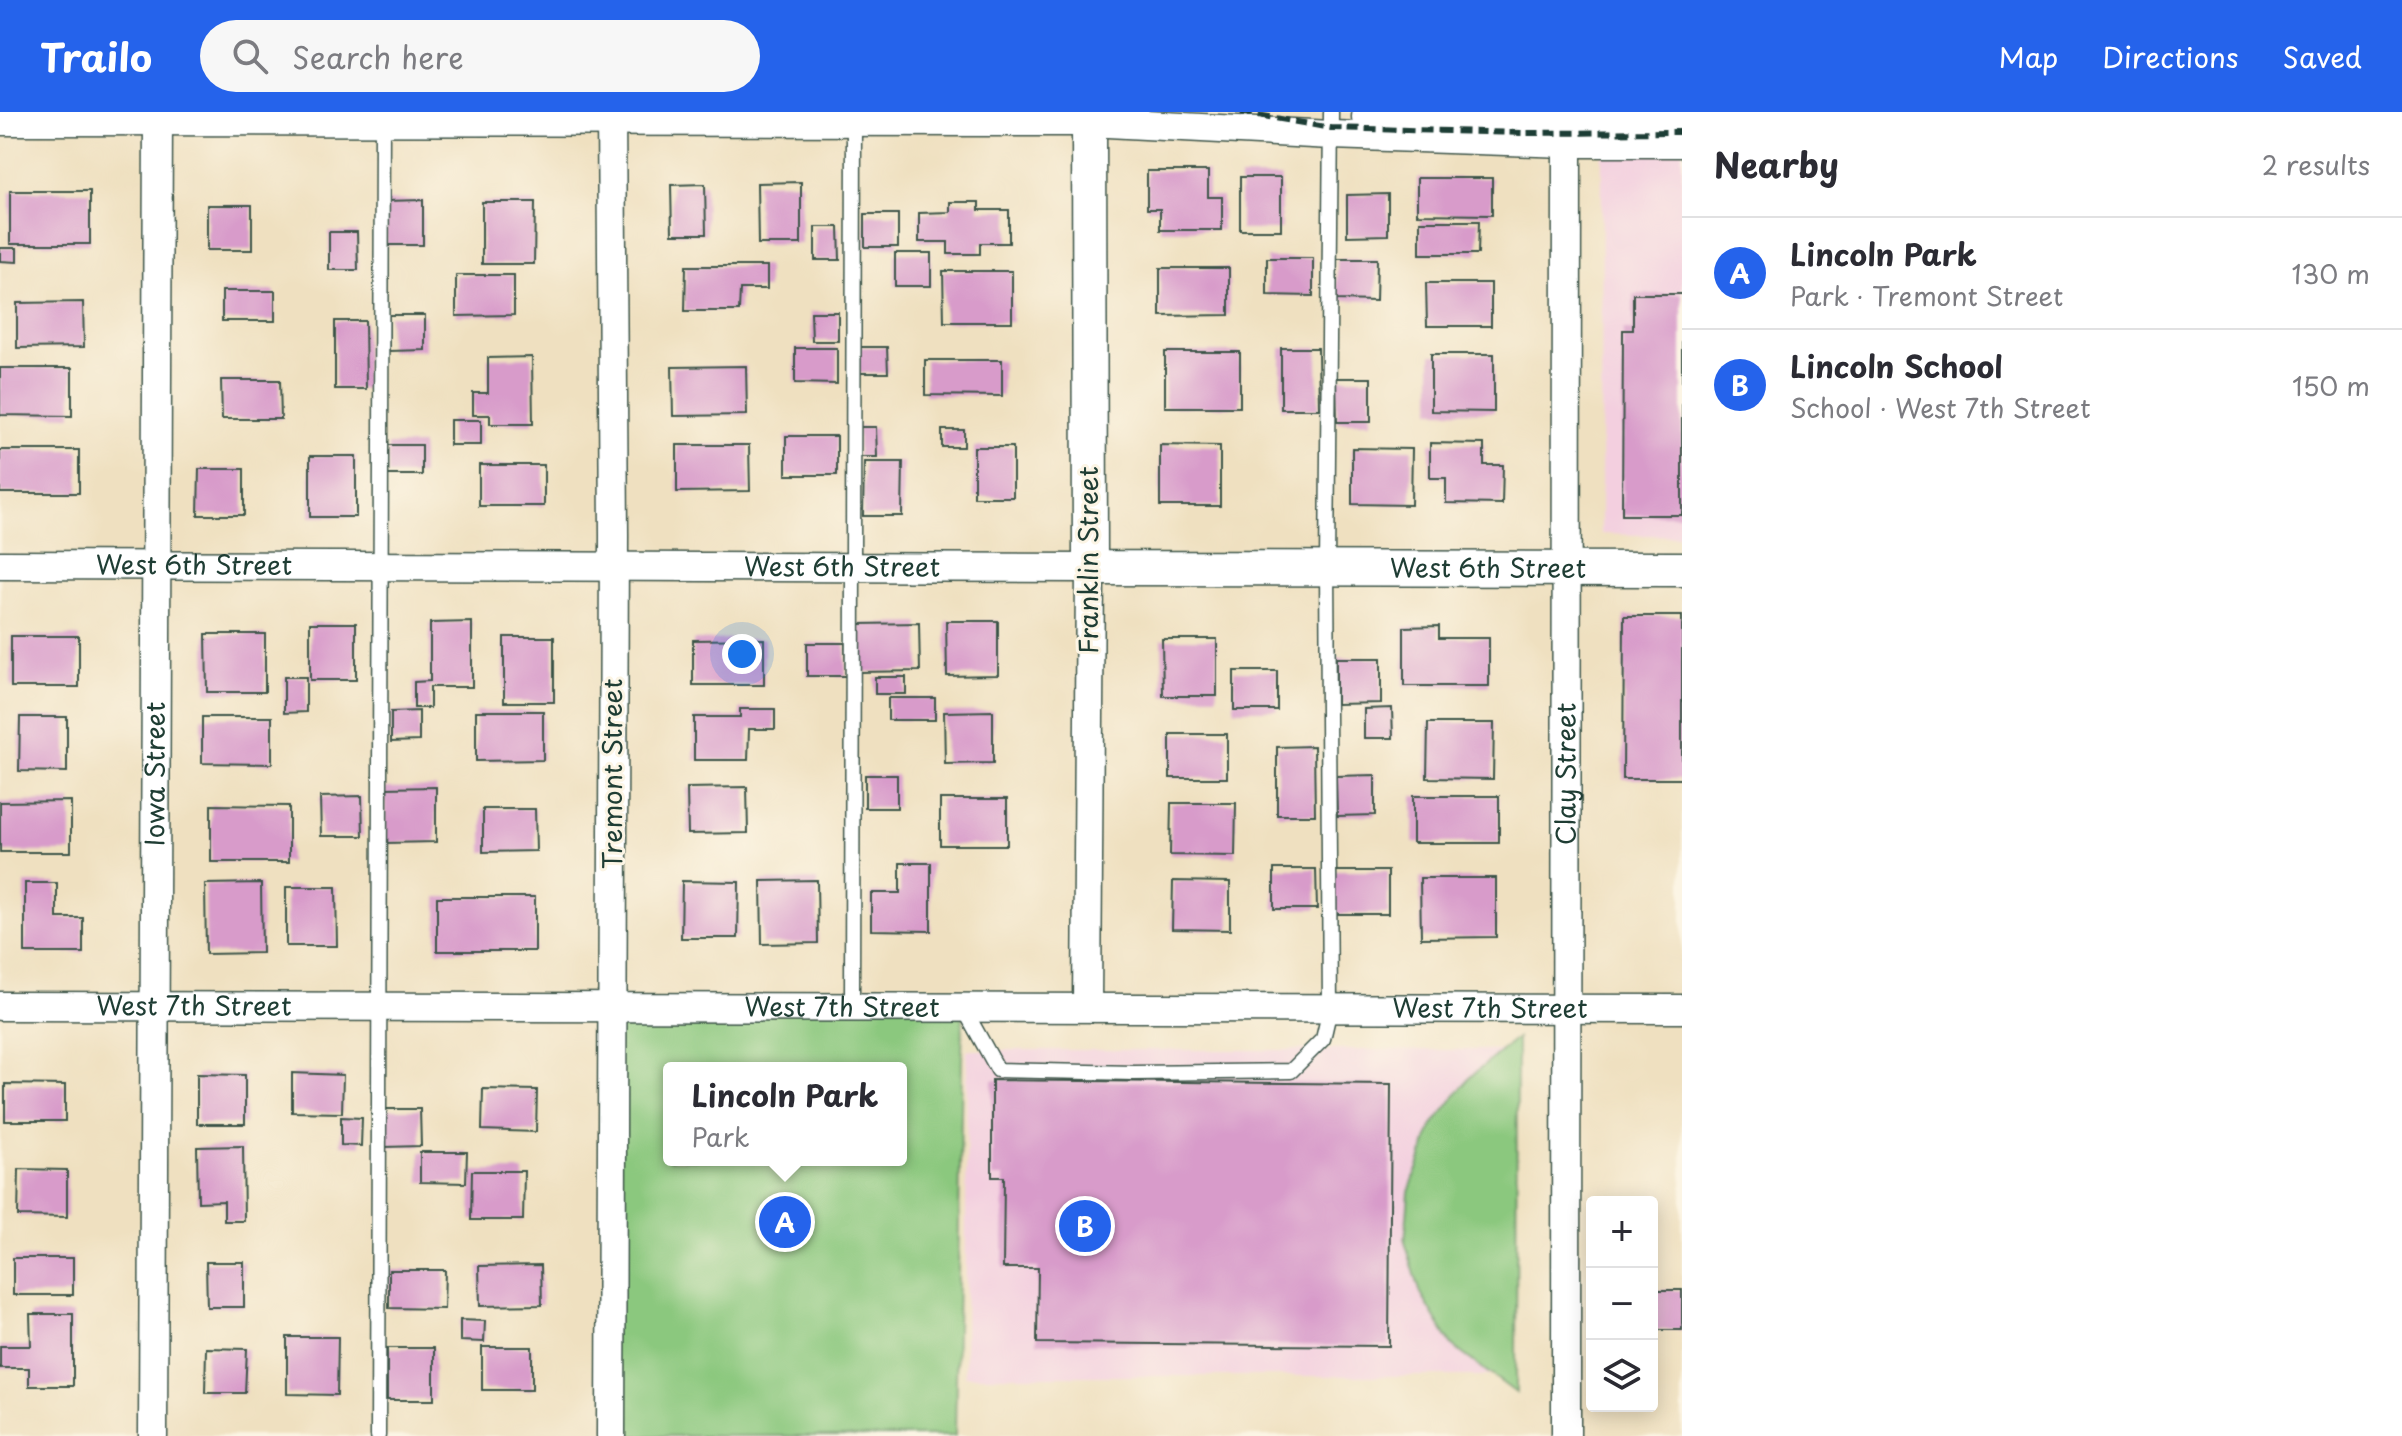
<!DOCTYPE html>
<html lang="en">
<head>
<meta charset="utf-8">
<style>
	body { margin:0; font-family:"Playpen Sans",sans-serif; background:#f7f7f7; color:#2b2b33 }
	.controls { position:absolute; right:24px; bottom:24px; display:grid; overflow:hidden; border-radius:8px; box-shadow:0 4px 20px #0003 }
	.controls button { width:72px; height:72px; display:grid; place-items:center; padding:0; border:0; border-bottom:2px solid #e1e1e2; background:#fff; color:#2b2b33; font:40px sans-serif }
	.you { position:absolute; left:742px; top:542px; width:28px; height:28px; margin:-20px; border:6px solid #fff; border-radius:50%; background:#1a73e8; box-shadow:0 0 0 12px #1a73e833 }
	.badge { display:grid; place-items:center; width:52px; height:52px; border-radius:50%; background:#2563eb; color:#fff; font-size:26px; font-weight:700 }
	.pin { position:absolute; translate:-50% -50%; border:4px solid #fff; box-shadow:0 2px 8px #0006 }
	.popup { position:absolute; left:663px; top:950px; width:244px; height:104px; box-sizing:border-box; display:grid; place-content:center; border-radius:8px; background:#fff; filter:drop-shadow(0 2px 6px #0005); font-size:26px; white-space:nowrap; color:#7c7c81 }
	.popup b { font-size:30px; color:#2b2b33 }
	.popup::after { content:''; position:absolute; left:50%; top:100%; margin-left:-16px; border:16px solid transparent; border-top-color:#fff }
	.list { margin:0; padding:0; list-style:none }
	h2 { display:flex; justify-content:space-between; align-items:center; height:104px; margin:0; padding:0 32px; font-size:34px }
	h2 small { font-size:26px; font-weight:400; color:#7c7c81 }
	.list li { display:grid; grid-template-columns:52px 1fr auto; gap:24px; align-items:center; box-sizing:border-box; height:112px; padding:0 32px; border-top:2px solid #e1e1e2 }
	.list b { display:block; font-size:30px; white-space:nowrap }
	.list p { margin:0; font-size:26px; white-space:nowrap; color:#7c7c81 }
	.list em { font-size:26px; font-style:normal; color:#7c7c81 }
	.icon { flex:none; width:44px; height:44px; fill:none; stroke:currentColor; stroke-width:2; stroke-linecap:round; stroke-linejoin:round }
	.map { position:relative; flex:none; width:1682px; height:1324px; overflow:hidden }
	header { display:flex; align-items:center; gap:48px; box-sizing:border-box; height:112px; padding:0 40px; background:#2563eb; color:#fff }
	header strong { font-size:38px }
	nav { display:flex; gap:44px; margin-inline-start:auto; font-size:28px }
	.search { width:560px; height:72px; background:#f7f7f7; display:flex; align-items:center; gap:20px; box-sizing:border-box; padding:0 28px; border-radius:44px; color:#7c7c81; font-size:30px }
	main { display:flex }
	aside { flex:1; background:#fff }
	.map>svg:first-child { display:block }
	.built { fill:#f3cfdf }
	.green { fill:#8bc87e; stroke:#558259; stroke-width:2; fill-rule:evenodd }
	.building { fill:#d89bca }
	.lines { fill:none; stroke-linecap:round; stroke-linejoin:round }
	.service-casing { stroke:#3e5549; stroke-width:17 }
	.minor-casing { stroke:#3e5549; stroke-width:31 }
	.tertiary-casing { stroke:#3e5549; stroke-width:37 }
	.service { stroke:#fff; stroke-width:14 }
	.minor { stroke:#fff; stroke-width:28 }
	.tertiary { stroke:#fff; stroke-width:34 }
	.rail { stroke:#1f3d34; stroke-width:6; stroke-dasharray:12 6; stroke-linecap:butt }
	.labels { text-anchor:middle; stroke-width:6; stroke-linejoin:round; paint-order:stroke }
	.street-label { font-size:26px; fill:#1f3d34; stroke:#fcf5e5 }
</style>
</head>
<body>
<header>
<strong>Trailo</strong>
<div class="search"><svg class="icon" aria-label="search" viewBox="0 0 24 24"><circle cx="10" cy="10" r="6"/><path d="M15 15l6 6"/></svg>Search here</div>
<nav><a>Map</a><a>Directions</a><a>Saved</a></nav>
</header>
<main>
<div class="map">
<svg width="1682" height="1324" viewBox="0 0 1682 1324">
	<rect width="100%" height="100%" fill="#fcf5e5"/>
	<filter id="ink" filterUnits="userSpaceOnUse"><feTurbulence type="fractalNoise" baseFrequency=".0125" numOctaves="2"/><feDisplacementMap in="SourceGraphic" scale="16" xChannelSelector="R" yChannelSelector="G"/><feConvolveMatrix kernelMatrix="1 2 1 2 8 2 1 2 1" color-interpolation-filters="sRGB"/></filter>
	<filter id="wash" filterUnits="userSpaceOnUse"><feTurbulence type="fractalNoise" baseFrequency=".006" numOctaves="4" result="noise"/><feDisplacementMap in="SourceGraphic" scale="32" xChannelSelector="R" yChannelSelector="G"/><feGaussianBlur stdDeviation="1.8" result="paint"/><feColorMatrix in="noise" values="0 0 0 0 0 0 0 0 0 0 0 0 0 0 0 0 0 1.4 0 .05"/><feComposite in="paint" operator="in"/></filter>
	<g filter="url(#wash)">
		<rect width="100%" height="100%" fill="#efe0c0"/>
		<path class="built" d="M1602 0H1682V424L1601 422Z
			M967 938H1500V1264H965Z"/>
		<path class="green" d="M611 895H963L955 1324H611ZM669 956H901V1048H669Z
			M1517 926 1516 1281 1452 1234 1421 1182 1405 1130 1409 1080 1432 1015 1469 966Z"/>
		<g id="blocks">
			<path class="building" d="M1147 59H1208V85H1222V118H1160V97H1147Z
				M1240 65H1281V118H1240Z
				M1417 66H1492V103L1417 102Z
				M801 70V132H758L757 71Z
				M705 72 706 122H672L671 73Z
				M10 79H90V132H10Z
				M1388 82V123L1347 124V83Z
				M423 88V133H386L385 89Z
				M482 90H535L534 152H482Z
				M950 90H979V98H1009V131H980V142H948V130H919V101L950 100Z
				M207 93H252V138H207Z
				M865 102H898V135H865Z
				M1420 109H1479L1478 142H1420Z
				M815 115H839L840 148H815Z
				M329 120H357L358 158H329Z
				M0 136H17V150L0 149Z
				M895 141H931V174H895Z
				M1267 146H1313V184L1267 183Z
				M1337 147H1377L1376 189 1336 188Z
				M686 154H767V177H740L739 199H685Z
				M1160 156H1229V203L1160 204Z
				M943 159H1012V210H944Z
				M456 163H514V203L456 204Z
				M1426 171H1491V214H1427Z
				M222 179H275V209H222Z
				M1633 182H1682V403H1622L1623 218H1633Z
				M83 190 84 235 17 236V191Z
				M811 200H838V229H812Z
				M389 203H425V238L389 239Z
				M335 209H365L366 277H335Z
				M858 235H887L888 261H858Z
				M795 236H837V272L795 271Z
				M1281 236H1318L1319 297H1281Z
				M1165 240H1240V295H1165Z
				M1431 242H1494V300L1431 299Z
				M532 245 533 312H490V303H473V281H488V246Z
				M925 248H1002V284L925 283Z
				M746 254 747 303 673 304 672 255Z
				M0 256H72V304L0 303Z
				M1336 266H1371V310H1337Z
				M221 268H280L281 307H222Z
				M450 308H481V333H450Z
				M858 315H876L877 345H858Z
				M942 318H964V335H942Z
				M786 324H837V363H786Z
				M1430 331 1484 332V353H1503L1502 392 1446 391V366H1430Z
				M388 333H422V363H388Z
				M677 333H749L750 379 677 380Z
				M1160 333 1220 334V394H1160Z
				M974 335H1013V385H974Z
				M1352 336 1412 337 1411 393 1352 392Z
				M0 338H79V381H0Z
				M310 344H356V405H310Z
				M864 350H903L902 404H863Z
				M479 353H544V394H479Z
				M199 357H244V403H198Z
				M1624 504H1682V667H1623Z
				M946 509H998V563L947 564Z
				M472 510V575H430V596H414V570L430 569V511Z
				M310 511H356V568H310Z
				M919 511 920 559 860 560 859 512Z
				M1439 514V526H1489V574H1404V515Z
				M206 522H265V580H207Z
				M11 524H79V575H11Z
				M504 525H554V590H504Z
				M764 527V573H693V528Z
				M1162 527H1217V584H1163Z
				M807 531H845L846 564H807Z
				M1336 546H1381V591L1336 592Z
				M1234 559H1277V598H1234Z
				M284 565H306V600L284 601Z
				M875 565H906V582H875Z
				M888 586H935V608H888Z
				M1392 596 1393 626H1364V597Z
				M740 597H775V617H749L748 648H694V605H740Z
				M419 599V629L391 630V600Z
				M476 599H543V648L476 649Z
				M993 599V651L945 652 944 600Z
				M20 605H67V660L19 659Z
				M202 605H272V652L202 651Z
				M1428 611H1494L1493 667 1427 666Z
				M1170 622H1227V666H1170Z
				M1314 634 1315 703H1277V635Z
				M865 663H897V696H865Z
				M1375 663V703L1337 704 1336 664Z
				M436 675V730L385 731V676Z
				M747 675 748 721 688 722 687 676Z
				M362 684 363 724H321L320 685Z
				M1413 684H1499V731H1413Z
				M940 687H1007V733H940Z
				M71 689V740H0V690Z
				M1171 691H1236L1235 744 1170 743Z
				M211 693 289 694V750H211Z
				M483 697H535L536 739 483 740Z
				M900 751H931V819L871 818V781H900Z
				M1274 757H1316L1317 797H1274Z
				M1333 759H1388V802H1334Z
				M1420 766H1496V825L1421 826Z
				M817 768 818 831 762 832 761 769Z
				M682 769 739 770 738 826H681Z
				M1173 769 1230 770V818L1172 817Z
				M25 771H57V806H83V841H25Z
				M261 771 262 841 206 842 205 772Z
				M286 775H336L337 834H286Z
				M437 785H535V839H437Z
				M292 961 343 963 342 1001 292 1000Z
				M197 962 245 963V1012H197Z
				M992 968 1391 972 1389 1234 1037 1231 1038 1156H1003L1004 1065H992Z
				M5 972 65 973V1009H5Z
				M483 977 537 978 536 1020 482 1018Z
				M383 997H420L421 1034 384 1035Z
				M341 1005 362 1006 361 1034 341 1033Z
				M243 1034 244 1109H224V1089L198 1090 197 1035Z
				M420 1040H467L466 1071 420 1070Z
				M19 1057 67 1058V1105L18 1104Z
				M472 1059H524L523 1108H471Z
				M13 1146H73V1183H13Z
				M206 1150H244V1195H207Z
				M541 1153 542 1193 480 1194 479 1154Z
				M389 1158H445L444 1197 389 1196Z
				M1652 1178H1682V1218H1652Z
				M30 1202H73V1274H29V1256H0V1234H31Z
				M460 1208 485 1209 484 1230 460 1229Z
				M287 1225H338L337 1283 287 1282Z
				M482 1235H532V1278H482Z
				M206 1236 247 1237 245 1281H205Z
				M387 1236H434V1288H387Z"/>
		</g>
	</g>
	<g filter="url(#ink)">
		<use href="#blocks" fill-opacity="0" stroke="#3e5549" stroke-width="2"/>
		<g class="lines">
			<g class="service-casing">
				<path id="service" d="M852 895 854 4
					M963 895 998 958 1134 961 1291 959 1323 927 1330 897 1327 456 1331 0
					M378 1324 382 4"/>
			</g>
			<g class="minor-casing">
				<g id="minor">
					<path d="M611 0 614 423 611 1324"/>
					<path d="M1366 5 1682 7"/>
					<path d="M0 9 1089 10 1331 23 1567 31H1682"/>
					<path id="s1" d="M0 453 1090 456 1087 895"/>
					<path id="s2" d="M0 894 1682 897"/>
					<path id="s3" d="M153 1324 158 0"/>
					<path id="s4" d="M1566 1324 1567 0"/>
				</g>
			</g>
			<g class="tertiary-casing">
				<g id="tertiary">
					<path id="s5" d="M1089 0 1090 456 1682 457"/>
				</g>
			</g>
			<use href="#service" class="service"/>
			<use href="#minor" class="minor"/>
			<use href="#tertiary" class="tertiary"/>
			<path class="rail" d="M1241 0 1331 16 1524 21 1682 20"/>
		</g>
	</g>
	<g class="labels">
		<g class="street-label">
			<text transform="translate(1089 448) rotate(-90)" y="9">Franklin Street</text>
			<text dy="9" stroke="none"><textPath href="#s1" startOffset="194">West 6th Street</textPath></text>
			<text dy="9" stroke="none"><textPath href="#s1" startOffset="842">West 6th Street</textPath></text>
			<text dy="9" stroke="none"><textPath href="#s5" startOffset="854">West 6th Street</textPath></text>
			<text dy="9" stroke="none"><textPath href="#s3" startOffset="662">Iowa Street</textPath></text>
			<text transform="translate(613 662) rotate(-90)" y="9">Tremont Street</text>
			<text dy="9" stroke="none"><textPath href="#s4" startOffset="662">Clay Street</textPath></text>
			<text dy="9" stroke="none"><textPath href="#s2" startOffset="194">West 7th Street</textPath></text>
			<text dy="9" stroke="none"><textPath href="#s2" startOffset="842">West 7th Street</textPath></text>
			<text dy="9" stroke="none"><textPath href="#s2" startOffset="1490">West 7th Street</textPath></text>
		</g>
	</g>
</svg>
<div class="controls">
<button>+</button>
<button>−</button>
<button><svg class="icon" aria-label="layers" viewBox="0 0 24 24"><path d="M12 4l9 5-9 5-9-5zM3 14l9 5 9-5"/></svg></button>
</div>
<div class="you"></div>
<div class="pin badge" style="left:785px;top:1110px">A</div>
<div class="popup"><b>Lincoln Park</b>Park</div>
<div class="pin badge" style="left:1085px;top:1114px">B</div>
</div>
<aside>
<h2>Nearby<small>2 results</small></h2>
<ul class="list">
<li><span class="badge">A</span><div><b>Lincoln Park</b><p>Park · Tremont Street</p></div><em>130 m</em></li>
<li><span class="badge">B</span><div><b>Lincoln School</b><p>School · West 7th Street</p></div><em>150 m</em></li>
</ul>
</aside>
</main>
</body>
</html>
